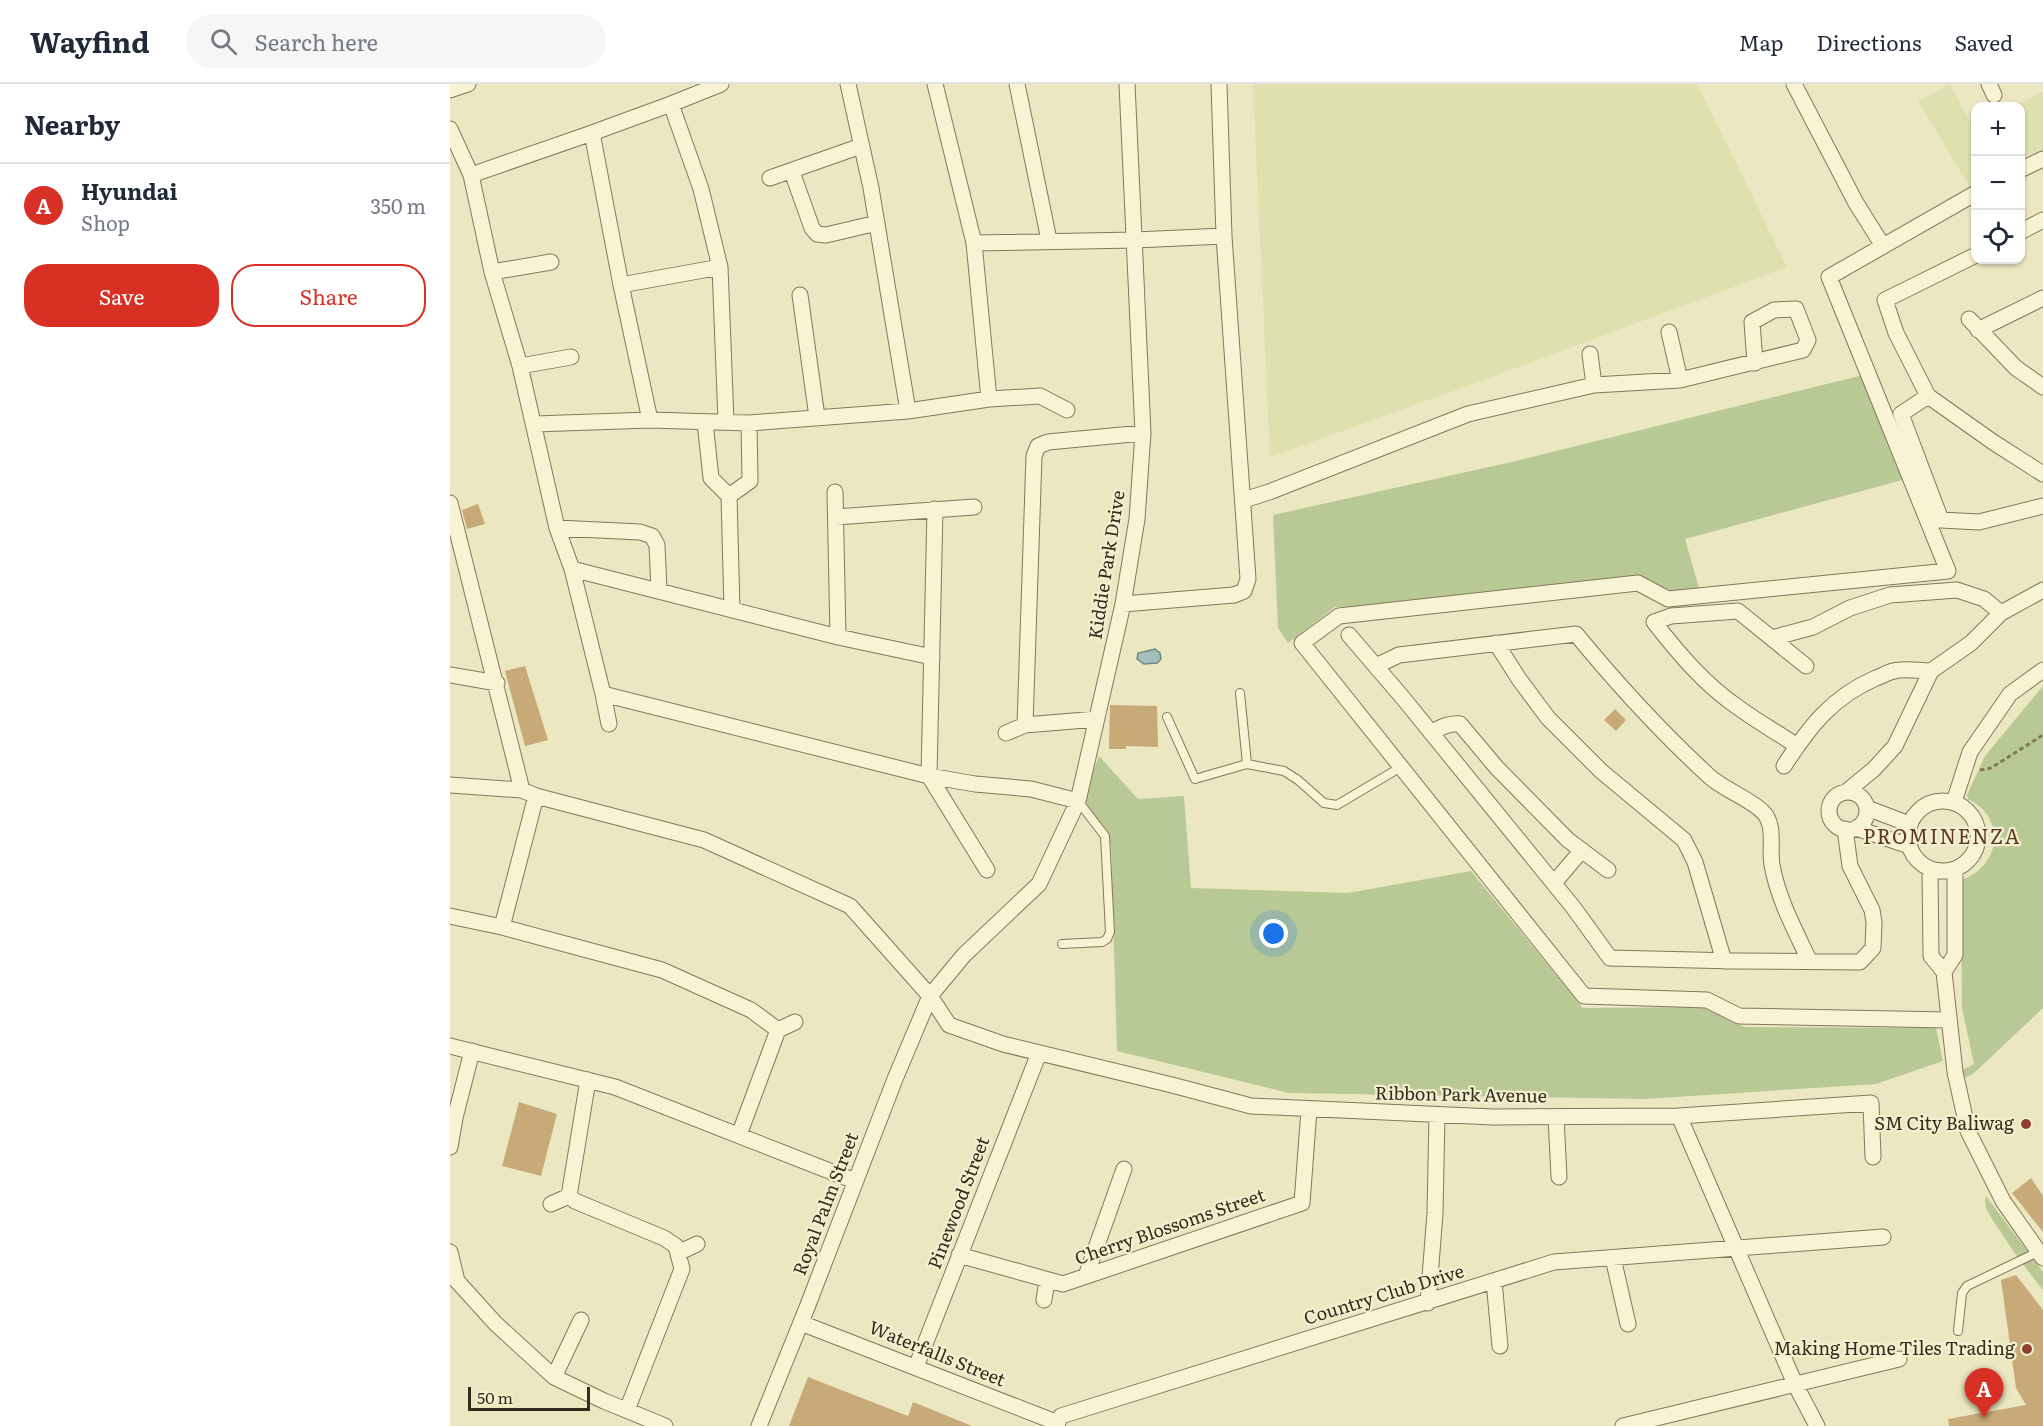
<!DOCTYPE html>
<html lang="en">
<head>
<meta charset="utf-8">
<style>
	body { margin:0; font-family:Literata,serif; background:#f6f6f7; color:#1f2937 }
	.controls { position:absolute; right:18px; top:18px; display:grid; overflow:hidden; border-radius:12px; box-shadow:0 2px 4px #0004 }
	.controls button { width:54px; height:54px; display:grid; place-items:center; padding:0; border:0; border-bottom:2px solid #e0e1e3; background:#fff; color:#1f2937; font:30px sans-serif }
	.scale { position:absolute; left:18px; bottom:15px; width:122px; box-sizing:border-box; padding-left:6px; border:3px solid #342d1d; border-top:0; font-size:16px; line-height:21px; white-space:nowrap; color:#342d1d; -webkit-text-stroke:4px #f3f0d0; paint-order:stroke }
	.you { position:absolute; left:824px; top:850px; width:21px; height:21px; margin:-15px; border:4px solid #fff; border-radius:50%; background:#1a73e8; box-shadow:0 0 0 9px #1a73e833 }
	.badge { display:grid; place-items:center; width:39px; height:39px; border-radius:50%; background:#d93025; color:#fff; font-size:20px; font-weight:700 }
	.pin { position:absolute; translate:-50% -50px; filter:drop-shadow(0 2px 3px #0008) }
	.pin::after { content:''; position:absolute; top:32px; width:21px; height:18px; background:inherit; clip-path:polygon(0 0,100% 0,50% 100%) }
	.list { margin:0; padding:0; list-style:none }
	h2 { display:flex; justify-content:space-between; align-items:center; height:78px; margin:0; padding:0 24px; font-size:26px }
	h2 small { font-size:20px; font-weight:400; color:#747a83 }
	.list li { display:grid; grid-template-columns:39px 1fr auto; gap:18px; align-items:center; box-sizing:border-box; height:84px; padding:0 24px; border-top:2px solid #e0e1e3 }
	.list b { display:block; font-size:22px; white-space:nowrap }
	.list p { margin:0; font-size:20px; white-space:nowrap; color:#747a83 }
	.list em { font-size:20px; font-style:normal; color:#747a83 }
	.actions { display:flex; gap:12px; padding:18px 24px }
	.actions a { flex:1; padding:14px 0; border:2px solid #d93025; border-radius:24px; text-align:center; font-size:21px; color:#d93025 }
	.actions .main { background:#d93025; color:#fff }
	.icon { flex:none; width:33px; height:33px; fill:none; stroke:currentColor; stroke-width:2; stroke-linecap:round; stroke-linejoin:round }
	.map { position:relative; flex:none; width:1593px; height:1342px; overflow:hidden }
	header { display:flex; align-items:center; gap:36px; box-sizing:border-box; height:84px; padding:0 30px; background:#fff; border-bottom:2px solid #e0e1e3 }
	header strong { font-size:28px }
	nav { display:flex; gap:33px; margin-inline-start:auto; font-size:21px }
	.search { width:420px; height:54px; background:#f6f6f7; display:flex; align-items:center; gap:15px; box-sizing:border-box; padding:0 21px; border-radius:33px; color:#747a83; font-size:22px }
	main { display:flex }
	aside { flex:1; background:#fff }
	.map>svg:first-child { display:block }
	.farmland { fill:#dfe0af }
	.green { fill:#b9c996 }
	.water { fill:#a3bebb; stroke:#6b8b89; stroke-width:1.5 }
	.building { fill:#c8a978 }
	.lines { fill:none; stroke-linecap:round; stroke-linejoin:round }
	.lane-casing { stroke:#847859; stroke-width:10 }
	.street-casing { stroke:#847859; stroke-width:17 }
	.path { stroke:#847859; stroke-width:3; stroke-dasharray:4.5 3; stroke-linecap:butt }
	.lane { stroke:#f7f3d3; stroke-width:8 }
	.street { stroke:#f7f3d3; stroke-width:15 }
	.poi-dot { fill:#903f2d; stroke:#f3f0d0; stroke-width:2 }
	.labels { text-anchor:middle; stroke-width:4.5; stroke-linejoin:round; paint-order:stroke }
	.street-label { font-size:18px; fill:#342d1d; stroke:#f3f0d0 }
	.poi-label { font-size:18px; fill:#342d1d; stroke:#f3f0d0; text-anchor:end }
	.neighbourhood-label { font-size:20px; letter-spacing:1.5px; fill:#5e391f; stroke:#f3f0d0 }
</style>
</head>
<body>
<header>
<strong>Wayfind</strong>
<div class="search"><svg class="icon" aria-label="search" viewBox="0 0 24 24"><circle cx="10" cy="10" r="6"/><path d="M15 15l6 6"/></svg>Search here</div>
<nav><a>Map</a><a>Directions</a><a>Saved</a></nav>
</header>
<main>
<aside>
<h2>Nearby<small></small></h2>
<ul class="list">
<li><span class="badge">A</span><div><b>Hyundai</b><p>Shop</p></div><em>350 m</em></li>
</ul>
<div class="actions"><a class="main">Save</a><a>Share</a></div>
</aside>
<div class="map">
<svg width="1593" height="1342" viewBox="0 0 1593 1342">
	<rect width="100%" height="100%" fill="#ebe7c1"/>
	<path class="farmland" d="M803 0H1247L1337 183 1031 297 820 373Z
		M1500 0 1522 42 1525 40V102L1520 104 1468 17Z
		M1593 8V68L1571 80 1570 22H1563Z"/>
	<path class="green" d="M1413 291 1456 395 1235 455 1249 504 1222 507 1188 491 935 522 885 523 838 559 828 544 823 431 1066 377Z
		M1593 602V924L1523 990 1514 994 1512 986 1524 980 1512 924 1511 796C1551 782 1557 734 1518 715L1517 711 1535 672Z
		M649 672 688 715 734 712 741 804 898 809 1021 787 1133 924 1255 923 1294 943 1486 944 1493 977 1426 1000 1195 1015 839 1009 667 967 661 762C654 749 632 721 635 708 638 696 645 684 649 672Z
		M1536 1112 1593 1188V1206L1568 1174 1542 1135 1536 1124 1535 1118Z"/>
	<path class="water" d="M705 565 710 569 711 575 707 579 694 580 687 575 688 569Z"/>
	<path class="building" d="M28 420 35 440 17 445 12 426Z
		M75 582 98 656 75 662 55 587Z
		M660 621 707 622 708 663 676 662V665H659Z
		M1165 625 1176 636 1166 647 1154 636Z
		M69 1018 107 1030 91 1092 52 1082Z
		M1581 1094 1593 1112V1148L1562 1109Z
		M1566 1191 1593 1226V1342H1499L1498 1335 1576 1321 1566 1304 1551 1196Z
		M358 1293 458 1332 463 1318 522 1342H339Z"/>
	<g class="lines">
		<g class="lane-casing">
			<path id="lane" d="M790 609 797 680
				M717 633 745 695 797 680 834 687 848 696 874 719 887 721 951 683
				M612 860 652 858 657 855 660 848 655 752 628 717
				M1508 1247 1512 1209 1517 1202 1588 1168"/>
		</g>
		<g class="street-casing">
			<path id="street" d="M398 0 421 104 458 327
				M485 0 524 159 539 315
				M567 0 599 156
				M1344 0 1406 119 1433 162
				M1539 0 1544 11
				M0 6 18 0
				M221 20 271 0
				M0 45 21 91 42 188 70 282 107 444 122 485 153 610 159 640
				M1570 86 1593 75
				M342 88 362 144 367 150 376 151 427 139
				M21 91 142 49
				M320 94 411 62
				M1570 148 1593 136
				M524 159 685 156 774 152
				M1526 171 1435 216 1446 249 1478 312 1543 358 1593 390
				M42 188 101 178
				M171 201 270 183
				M350 211 367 333
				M1519 235 1566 284 1593 303
				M1528 246 1593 214
				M1219 248 1230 296
				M1140 270 1144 301
				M70 282 121 273
				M1478 312 1451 330 1491 436 1529 438 1593 422
				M200 336 171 201 142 49 221 20 251 105 270 183 276 337
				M255 338 261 394 279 412 282 525
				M85 340 200 336 299 339 458 327 539 315 590 312 617 326
				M385 408 388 553
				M279 412 300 397 299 339
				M794 416 819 408 1018 330 1144 301 1230 296 1353 266 1358 256 1346 225 1324 226 1302 238 1305 279
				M0 419 72 706
				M485 425 479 692 525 700 581 705 628 717
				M386 433 524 423
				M107 444 190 448 202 452 207 461 209 506
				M122 485 388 553 482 573
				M673 520 784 511 794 507 798 495 774 152 769 0
				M899 551 953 614 1123 823 1160 874 1286 877 1410 878 1423 864 1424 838 1422 826 1400 782 1395 745
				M1322 554 1363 543 1400 524 1440 511 1507 506 1534 515 1551 529
				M1046 559 1069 595 1098 634 1151 687 1234 756 1245 778 1274 877
				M926 582 949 571 1126 550C1168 601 1212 649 1260 693 1275 706 1300 715 1313 728 1326 741 1319 764 1322 781 1328 815 1345 846 1360 878
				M0 591 47 599
				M153 610 479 692 537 786
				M575 641 584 372 588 362 598 358 693 349
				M556 649 575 641 647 635
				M981 649C991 643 999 639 1010 640L1047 684 1118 756 1158 786
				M1347 662C1328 649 1308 638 1289 624 1255 601 1229 570 1204 538L1221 532 1288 527 1356 582
				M1334 682C1359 643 1382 613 1426 594 1432 592 1438 588 1444 587 1454 584 1469 587 1481 587
				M0 701 72 706 86 712 254 756 400 822 480 912 499 941 553 960 722 1001 801 1022 1043 1033 1229 1032 1421 1019 1423 1073
				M1396 708 1424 685 1445 662 1481 587 1521 559 1551 529 1593 506
				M1379 727a19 19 0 1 1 38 0a19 19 0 1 1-38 0Z
				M1458 752a35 35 0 1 1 70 0a35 35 0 1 1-70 0Z
				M1504 718 1520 668 1560 610 1593 586
				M1417 724 1459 740
				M1406 744 1459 762
				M1480 785 1481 872 1494 888 1505 988 1518 1047 1553 1117 1593 1174
				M1104 799 1132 766
				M0 832 52 843 212 886 301 926 328 946 289 1051
				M52 843 86 712
				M1494 888 1505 871V785
				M1498 936 1289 932 1257 916 1134 912 852 559 889 532 1188 499 1218 515 1498 487 1379 193 1526 109
				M328 946 345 938
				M0 962 165 1003 405 1097
				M138 996 119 1112 125 1117 214 1154 226 1162 232 1185 177 1326
				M1229 1032 1345 1300 1367 1342
				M1106 1033 1109 1093
				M0 1063 5 1034 22 967
				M101 1120 119 1112
				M0 1168 7 1197 46 1240 104 1293 154 1317 215 1342
				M228 1169 247 1160
				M509 1171 613 1200 852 1119 859 1026
				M1163 1174 1178 1240
				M636 1192 674 1085
				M1044 1197 1050 1262
				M594 1216 597 1196
				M978 1219 985 1129 987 1031
				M351 1239 608 1339
				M466 1283 589 969
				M104 1293 131 1236
				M309 1342 356 1226 445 995 480 912 514 871 589 800 628 717 673 520 687 435 693 349 677 0
				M606 1342 611 1332 1104 1178 1433 1153
				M1173 1342 1449 1275"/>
		</g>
		<path class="path" d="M1530 686 1541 684 1593 651"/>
		<use href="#lane" class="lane"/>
		<use href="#street" class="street"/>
	</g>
	<g class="poi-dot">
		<circle cx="1576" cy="1040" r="6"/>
		<circle cx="1577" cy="1265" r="6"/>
	</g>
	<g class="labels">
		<g class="street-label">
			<text transform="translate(657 481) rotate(-81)" y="6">Kiddie Park Drive</text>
			<text transform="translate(1011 1011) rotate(1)" y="6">Ribbon Park Avenue</text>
			<text transform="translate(509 1119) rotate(-69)" y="6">Pinewood Street</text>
			<text transform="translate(376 1120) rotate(-69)" y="6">Royal Palm Street</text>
			<text transform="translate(720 1143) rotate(-19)" y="6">Cherry Blossoms Street</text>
			<text transform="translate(934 1211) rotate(-17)" y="6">Country Club Drive</text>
			<text transform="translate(487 1270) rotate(22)" y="6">Waterfalls Street</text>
		</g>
		<g class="poi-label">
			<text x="1564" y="1046">SM City Baliwag</text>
			<text x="1565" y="1271">Making Home Tiles Trading</text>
		</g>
		<g class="neighbourhood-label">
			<text x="1492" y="760">PROMINENZA</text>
		</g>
	</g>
</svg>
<div class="controls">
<button>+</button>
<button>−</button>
<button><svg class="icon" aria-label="locate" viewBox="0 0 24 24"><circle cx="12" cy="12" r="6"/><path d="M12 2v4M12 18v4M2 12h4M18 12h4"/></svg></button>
</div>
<div class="scale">50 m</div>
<div class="you"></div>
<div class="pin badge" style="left:1534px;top:1334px">A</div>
</div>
</main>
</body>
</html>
